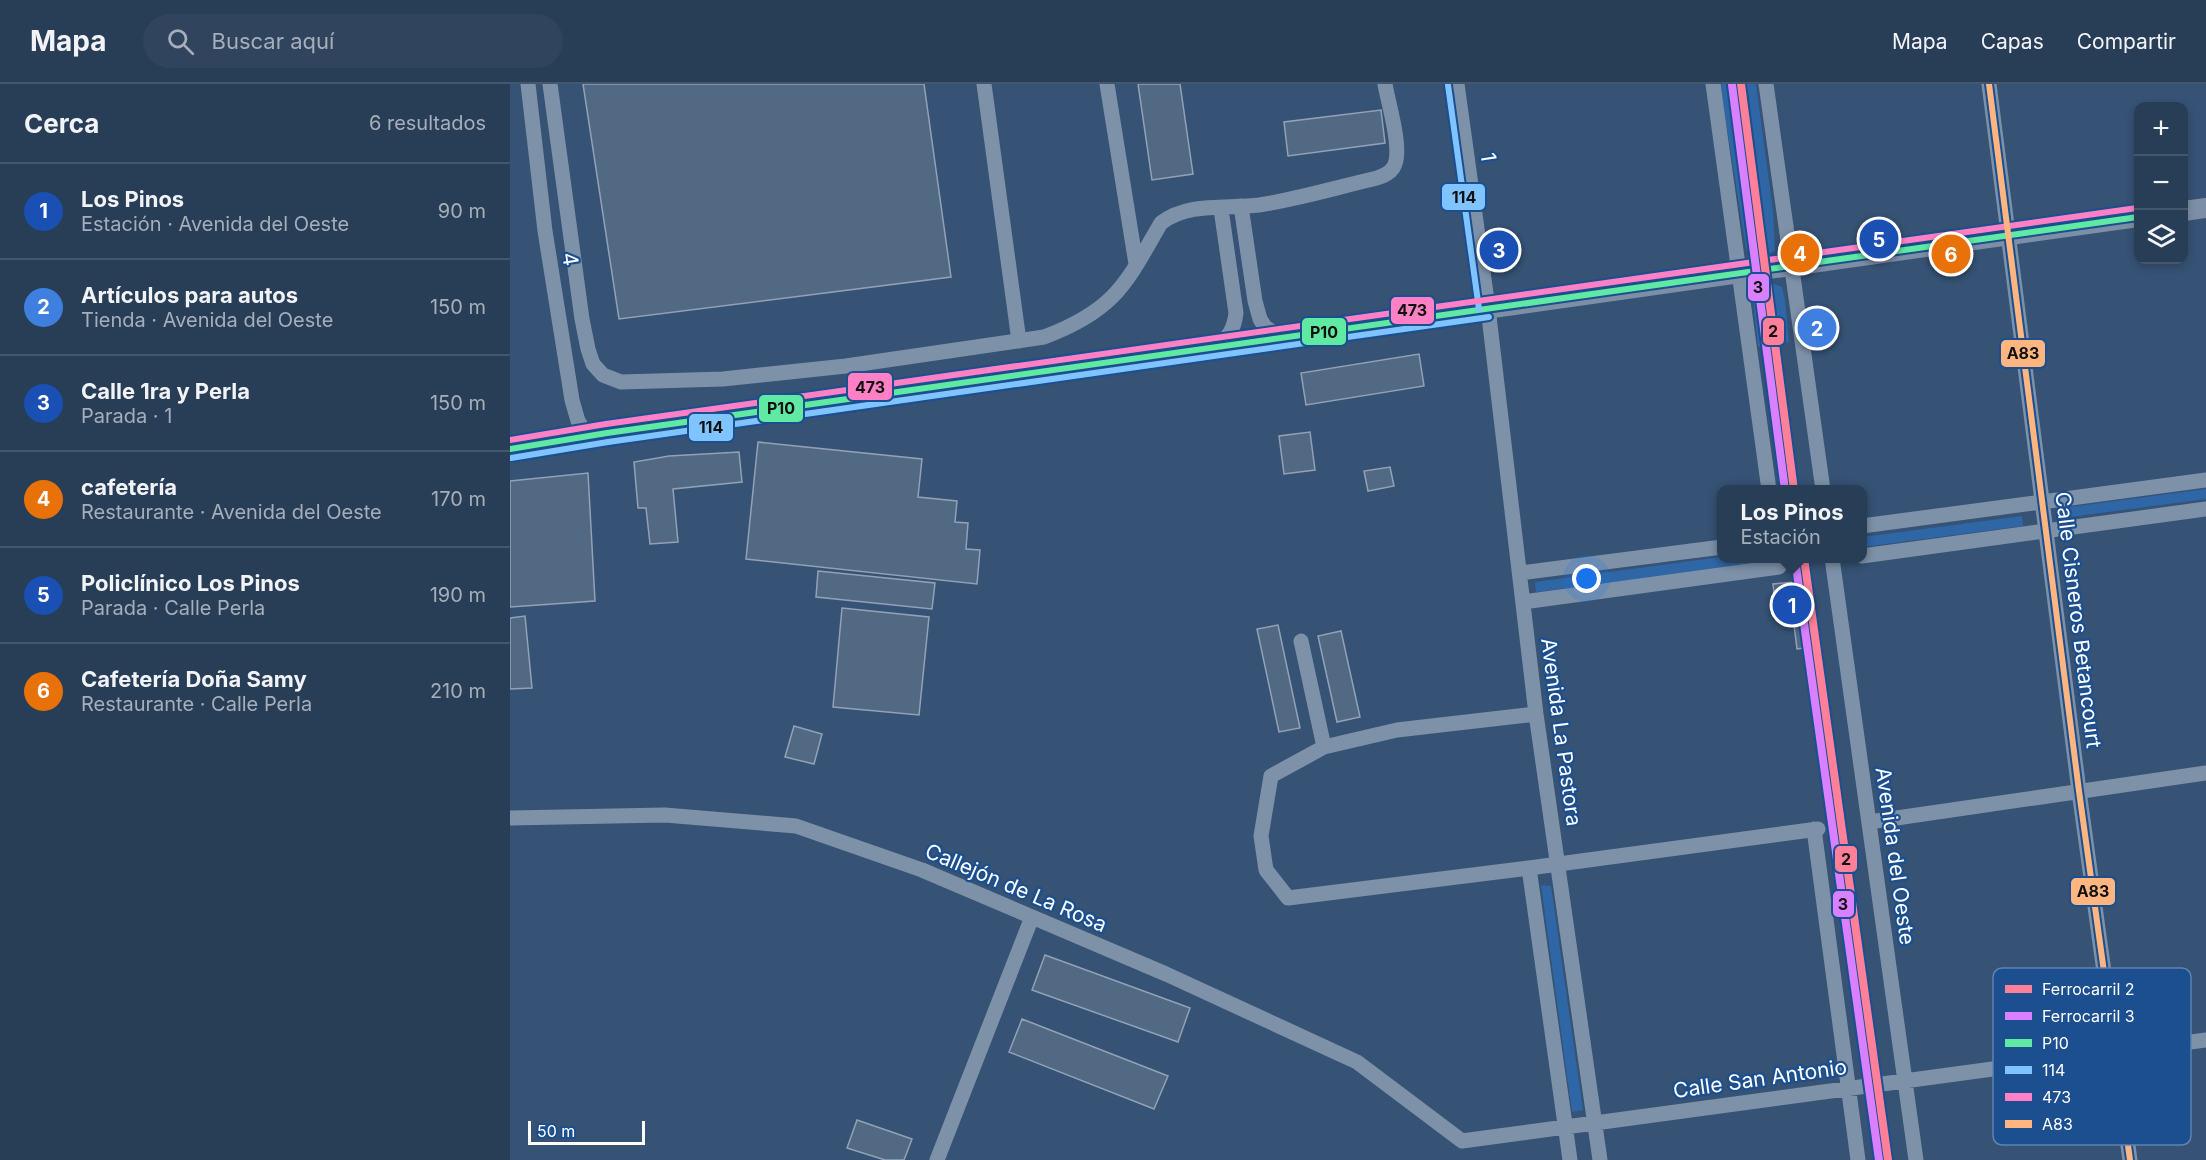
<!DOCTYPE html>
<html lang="es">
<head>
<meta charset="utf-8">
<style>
	body { margin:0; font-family:Inter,sans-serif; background:#30455d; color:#f1f3f6 }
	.controls { position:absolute; right:18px; top:18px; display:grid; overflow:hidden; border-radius:12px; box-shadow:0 3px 9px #0003 }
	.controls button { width:54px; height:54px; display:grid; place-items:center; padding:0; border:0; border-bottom:2px solid #44576d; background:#283e57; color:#f1f3f6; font:30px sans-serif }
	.scale { position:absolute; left:18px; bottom:15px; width:117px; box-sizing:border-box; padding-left:6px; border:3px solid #fff; border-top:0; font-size:16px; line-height:21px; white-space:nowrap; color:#fff; -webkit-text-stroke:4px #1b4f8f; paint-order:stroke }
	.you { position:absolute; left:1077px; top:495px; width:21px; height:21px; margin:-15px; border:4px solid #fff; border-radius:50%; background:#1a73e8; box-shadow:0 0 0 9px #1a73e833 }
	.badge { display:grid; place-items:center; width:39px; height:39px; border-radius:50%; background:#bca0f2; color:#fff; font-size:20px; font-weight:700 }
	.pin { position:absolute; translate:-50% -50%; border:3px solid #fff; box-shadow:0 2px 6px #0006 }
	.popup { position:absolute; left:1207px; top:401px; width:150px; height:78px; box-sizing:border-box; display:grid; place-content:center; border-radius:12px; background:#283e57; filter:drop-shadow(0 2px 4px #0005); font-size:20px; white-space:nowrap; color:#a5aeba }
	.popup b { font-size:22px; color:#f1f3f6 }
	.popup::after { content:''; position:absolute; left:50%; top:100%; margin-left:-12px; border:12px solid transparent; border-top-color:#283e57 }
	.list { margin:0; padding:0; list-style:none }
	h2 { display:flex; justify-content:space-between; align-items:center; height:78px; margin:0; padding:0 24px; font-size:26px }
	h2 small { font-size:20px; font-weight:400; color:#a5aeba }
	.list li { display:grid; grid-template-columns:39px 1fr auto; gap:18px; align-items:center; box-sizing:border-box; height:96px; padding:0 24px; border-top:2px solid #44576d }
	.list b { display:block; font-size:22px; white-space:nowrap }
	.list p { margin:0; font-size:20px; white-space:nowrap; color:#a5aeba }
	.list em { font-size:20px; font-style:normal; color:#a5aeba }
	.icon { flex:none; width:33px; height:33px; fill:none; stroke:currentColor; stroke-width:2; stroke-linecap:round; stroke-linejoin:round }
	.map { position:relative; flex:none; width:1696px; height:1076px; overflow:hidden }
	header { display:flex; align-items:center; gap:36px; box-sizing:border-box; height:84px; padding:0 30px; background:#283e57; border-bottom:2px solid #44576d }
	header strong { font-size:28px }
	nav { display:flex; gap:33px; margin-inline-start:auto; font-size:21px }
	.search { width:420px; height:54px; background:#30455d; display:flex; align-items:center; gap:15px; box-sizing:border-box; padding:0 21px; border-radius:33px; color:#a5aeba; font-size:22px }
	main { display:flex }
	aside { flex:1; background:#283e57 }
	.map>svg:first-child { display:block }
	.grass { fill:#2f66a5 }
	.building { fill:#526984; stroke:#92a2b6; stroke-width:1.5 }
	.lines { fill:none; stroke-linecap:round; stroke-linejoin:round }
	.minor { stroke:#7d92a8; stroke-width:15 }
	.major { stroke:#7d8ea7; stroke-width:20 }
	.bus-1-casing { stroke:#1b4f8f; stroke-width:10 }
	.bus-2-casing { stroke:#1b4f8f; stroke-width:10 }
	.bus-3-casing { stroke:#1b4f8f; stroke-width:10 }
	.bus-4-casing { stroke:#1b4f8f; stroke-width:10 }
	.bus-1 { stroke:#60e9a3; stroke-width:6 }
	.bus-2 { stroke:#80c4ff; stroke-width:6 }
	.bus-3 { stroke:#ff80c5; stroke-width:6 }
	.bus-4 { stroke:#ffb580; stroke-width:6 }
	.rail-1-casing { stroke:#1b4f8f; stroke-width:12 }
	.rail-2-casing { stroke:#1b4f8f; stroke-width:12 }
	.rail-1 { stroke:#ff8098; stroke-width:8 }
	.rail-2 { stroke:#d880ff; stroke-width:8 }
	.labels { text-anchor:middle; stroke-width:4.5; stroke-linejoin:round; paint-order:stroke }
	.street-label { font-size:21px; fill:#fff; stroke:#1b4f8f }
	.key { fill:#1b4f8f; stroke:#5f84b1; stroke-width:1.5 }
	.key-label { font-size:16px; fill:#fff }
	.line-badge { stroke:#1b4f8f; stroke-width:2 }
	.pale-badge-label { font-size:16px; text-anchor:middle; font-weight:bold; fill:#111 }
</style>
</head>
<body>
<header>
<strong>Mapa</strong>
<div class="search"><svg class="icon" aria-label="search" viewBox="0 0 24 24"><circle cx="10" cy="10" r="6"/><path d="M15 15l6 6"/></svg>Buscar aquí</div>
<nav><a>Mapa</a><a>Capas</a><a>Compartir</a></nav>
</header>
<main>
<aside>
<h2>Cerca<small>6 resultados</small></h2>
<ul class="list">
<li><span class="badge" style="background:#1a4fb4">1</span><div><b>Los Pinos</b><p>Estación · Avenida del Oeste</p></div><em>90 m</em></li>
<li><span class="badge" style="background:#3f7fe0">2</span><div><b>Artículos para autos</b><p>Tienda · Avenida del Oeste</p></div><em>150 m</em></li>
<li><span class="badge" style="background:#1a4fb4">3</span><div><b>Calle 1ra y Perla</b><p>Parada · 1</p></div><em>150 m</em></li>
<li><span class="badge" style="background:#e8710a">4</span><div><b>cafetería</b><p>Restaurante · Avenida del Oeste</p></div><em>170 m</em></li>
<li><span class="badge" style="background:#1a4fb4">5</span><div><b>Policlínico Los Pinos</b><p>Parada · Calle Perla</p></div><em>190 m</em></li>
<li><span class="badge" style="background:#e8710a">6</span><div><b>Cafetería Doña Samy</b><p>Restaurante · Calle Perla</p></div><em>210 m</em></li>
</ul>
</aside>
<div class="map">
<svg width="1696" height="1076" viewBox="0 0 1696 1076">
	<rect width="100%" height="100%" fill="#365274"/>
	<path class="grass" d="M1210 0H1246L1263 127 1265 167 1258 170 1241 169 1236 164Z
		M1264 200 1272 203 1275 216 1279 258 1248 263 1243 216 1252 203Z
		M1696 405V415L1553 434 1552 424Z
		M1512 432 1513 442 1353 463V453Z
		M1211 473 1256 475 1257 479 1026 508 1025 498Z
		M1031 801 1041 802 1073 1026 1062 1028Z"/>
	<path class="building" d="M73 0H414L441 193 109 235Z
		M628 0H670L683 90 642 96Z
		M871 26 875 59 778 72 774 38Z
		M909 270 914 302 796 321 791 289Z
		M800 348 805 386 774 390 769 352Z
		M248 358 412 375 408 413 447 417 445 438 458 439 456 465 470 466 467 500 236 475Z
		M229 368 232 398 163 405 168 458 140 460 136 424H128L124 378 159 372Z
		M880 383 884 402 858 407 854 387Z
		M78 389 85 517 0 523V397Z
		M308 487 425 499 422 525 306 513Z
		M1285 498 1294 564 1287 565 1282 525 1266 527 1263 500Z
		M332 524 419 533 409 631 323 623Z
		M15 532 22 604 0 605V534Z
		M768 541 790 644 769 648 747 545Z
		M831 547 850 633 827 638 808 552Z
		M284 642 312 650 304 680 275 673Z
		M535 871 680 924 668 958 522 906Z
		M512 935 658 992 644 1025 499 968Z
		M347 1036 402 1055 394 1076H375L337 1064Z"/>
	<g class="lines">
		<path class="minor" d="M18 0 35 147 62 316 68 337 78 353
			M40 0 72 235 78 265 83 280 93 291 111 298 213 295 336 282 534 253C558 244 583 232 602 213 622 193 636 164 651 139 678 118 716 125 749 121 789 115 828 103 867 94 873 92 879 90 883 84 894 69 878 19 875 0
			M474 0 509 257
			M597 0 626 180
			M947 0 978 224 1026 630 1090 1076
			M1203 0 1259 406
			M1256 0 1313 406
			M1479 0 1569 707 1620 1076
			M731 122 745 217 750 235 755 243 764 249 778 252
			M705 263C719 254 724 245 726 229L711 125
			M1352 442 1696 396
			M1352 472 1696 425
			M1322 474 1406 1076
			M1010 489 1212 463
			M1013 518 1269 483 1268 474
			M791 557 814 663
			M1026 630 887 646 814 663 761 692 751 752 756 786 778 814 1019 784 1308 745
			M0 734 155 731 286 742 412 786 656 890 847 978 952 1057 1696 956
			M1359 738 1696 689
			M1304 745 1348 1076
			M1019 784 1060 1076
			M427 1076 522 833"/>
		<path class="major" d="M1674 127 1696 124
			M0 365 97 349 1628 133"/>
		<g class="bus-1-casing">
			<path id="bus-1" d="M0 365 97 349 1628 133"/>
		</g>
		<g class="bus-2-casing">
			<path id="bus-2" d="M938 1 969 225
				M1 374 98 358 979 233"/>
		</g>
		<g class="bus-3-casing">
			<path id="bus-3" d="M0 356 96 340 1627 124"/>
		</g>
		<g class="bus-4-casing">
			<path id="bus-4" d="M1479 0 1569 707 1620 1076"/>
		</g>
		<use href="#bus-1" class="bus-1"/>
		<use href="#bus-2" class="bus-2"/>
		<use href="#bus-3" class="bus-3"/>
		<use href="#bus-4" class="bus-4"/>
		<g class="rail-1-casing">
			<path id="rail-1" d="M1231 0 1284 406
				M1294 474 1378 1076"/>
		</g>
		<g class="rail-2-casing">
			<path id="rail-2" d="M1222 1 1275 406
				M1285 475 1369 1076"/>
		</g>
		<use href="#rail-1" class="rail-1"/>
		<use href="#rail-2" class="rail-2"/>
	</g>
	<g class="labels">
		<g class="street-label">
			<text transform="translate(978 73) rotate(82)" y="7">1</text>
			<text transform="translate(60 175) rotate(81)" y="7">4</text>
			<text transform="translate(1568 536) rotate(83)" y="7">Calle Cisneros Betancourt</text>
			<text transform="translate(1051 648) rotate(82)" y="7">Avenida La Pastora</text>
			<text transform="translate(1385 772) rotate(82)" y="7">Avenida del Oeste</text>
			<text transform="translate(506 804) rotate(23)" y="7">Callejón de La Rosa</text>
			<text transform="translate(1250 995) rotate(-8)" y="7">Calle San Antonio</text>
		</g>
	</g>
	<rect x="1483" y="884" width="198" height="177" rx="9" class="key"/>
	<rect x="1495" y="901" width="27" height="8" fill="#ff8098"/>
	<rect x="1495" y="928" width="27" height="8" fill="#d880ff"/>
	<rect x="1495" y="955" width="27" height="8" fill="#60e9a3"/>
	<rect x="1495" y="982" width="27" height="8" fill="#80c4ff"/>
	<rect x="1495" y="1009" width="27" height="8" fill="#ff80c5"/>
	<rect x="1495" y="1036" width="27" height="8" fill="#ffb580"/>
	<g class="key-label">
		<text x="1532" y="911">Ferrocarril 2</text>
		<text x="1532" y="938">Ferrocarril 3</text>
		<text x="1532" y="965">P10</text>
		<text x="1532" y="992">114</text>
		<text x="1532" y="1019">473</text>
		<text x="1532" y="1046">A83</text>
	</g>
	<g class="line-badge">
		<rect x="931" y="99" width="45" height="28" rx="6" fill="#80c4ff"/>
		<rect x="1237" y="189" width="23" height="29" rx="6" fill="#d880ff"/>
		<rect x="880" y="212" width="45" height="29" rx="6" fill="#ff80c5"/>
		<rect x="1252" y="233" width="23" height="29" rx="6" fill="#ff8098"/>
		<rect x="791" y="233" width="46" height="29" rx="6" fill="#60e9a3"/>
		<rect x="1490" y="255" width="46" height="29" rx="6" fill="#ffb580"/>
		<rect x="337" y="288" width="46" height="29" rx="6" fill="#ff80c5"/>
		<rect x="248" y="310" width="46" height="29" rx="6" fill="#60e9a3"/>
		<rect x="178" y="329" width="46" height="29" rx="6" fill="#80c4ff"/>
		<rect x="1324" y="761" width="24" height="28" rx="6" fill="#ff8098"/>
		<rect x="1560" y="793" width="46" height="29" rx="6" fill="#ffb580"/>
		<rect x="1322" y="806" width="23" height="28" rx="6" fill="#d880ff"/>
	</g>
	<g class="pale-badge-label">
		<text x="954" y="119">114</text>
		<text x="1248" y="209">3</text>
		<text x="902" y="232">473</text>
		<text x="1263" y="253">2</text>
		<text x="814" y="254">P10</text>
		<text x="1513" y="275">A83</text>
		<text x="360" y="309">473</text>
		<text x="271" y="330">P10</text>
		<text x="201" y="349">114</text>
		<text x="1336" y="781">2</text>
		<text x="1583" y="813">A83</text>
		<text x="1333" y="826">3</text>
	</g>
</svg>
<div class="controls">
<button>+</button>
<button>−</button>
<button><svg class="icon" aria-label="layers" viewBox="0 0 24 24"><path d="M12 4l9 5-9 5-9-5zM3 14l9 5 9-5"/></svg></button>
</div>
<div class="scale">50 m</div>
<div class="you"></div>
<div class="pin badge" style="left:1282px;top:521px;background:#1a4fb4">1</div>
<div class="popup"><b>Los Pinos</b>Estación</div>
<div class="pin badge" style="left:1307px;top:244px;background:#3f7fe0">2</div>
<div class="pin badge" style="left:989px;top:166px;background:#1a4fb4">3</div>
<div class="pin badge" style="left:1290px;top:169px;background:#e8710a">4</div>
<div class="pin badge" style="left:1369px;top:155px;background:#1a4fb4">5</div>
<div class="pin badge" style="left:1441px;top:170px;background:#e8710a">6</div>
</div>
</main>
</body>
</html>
